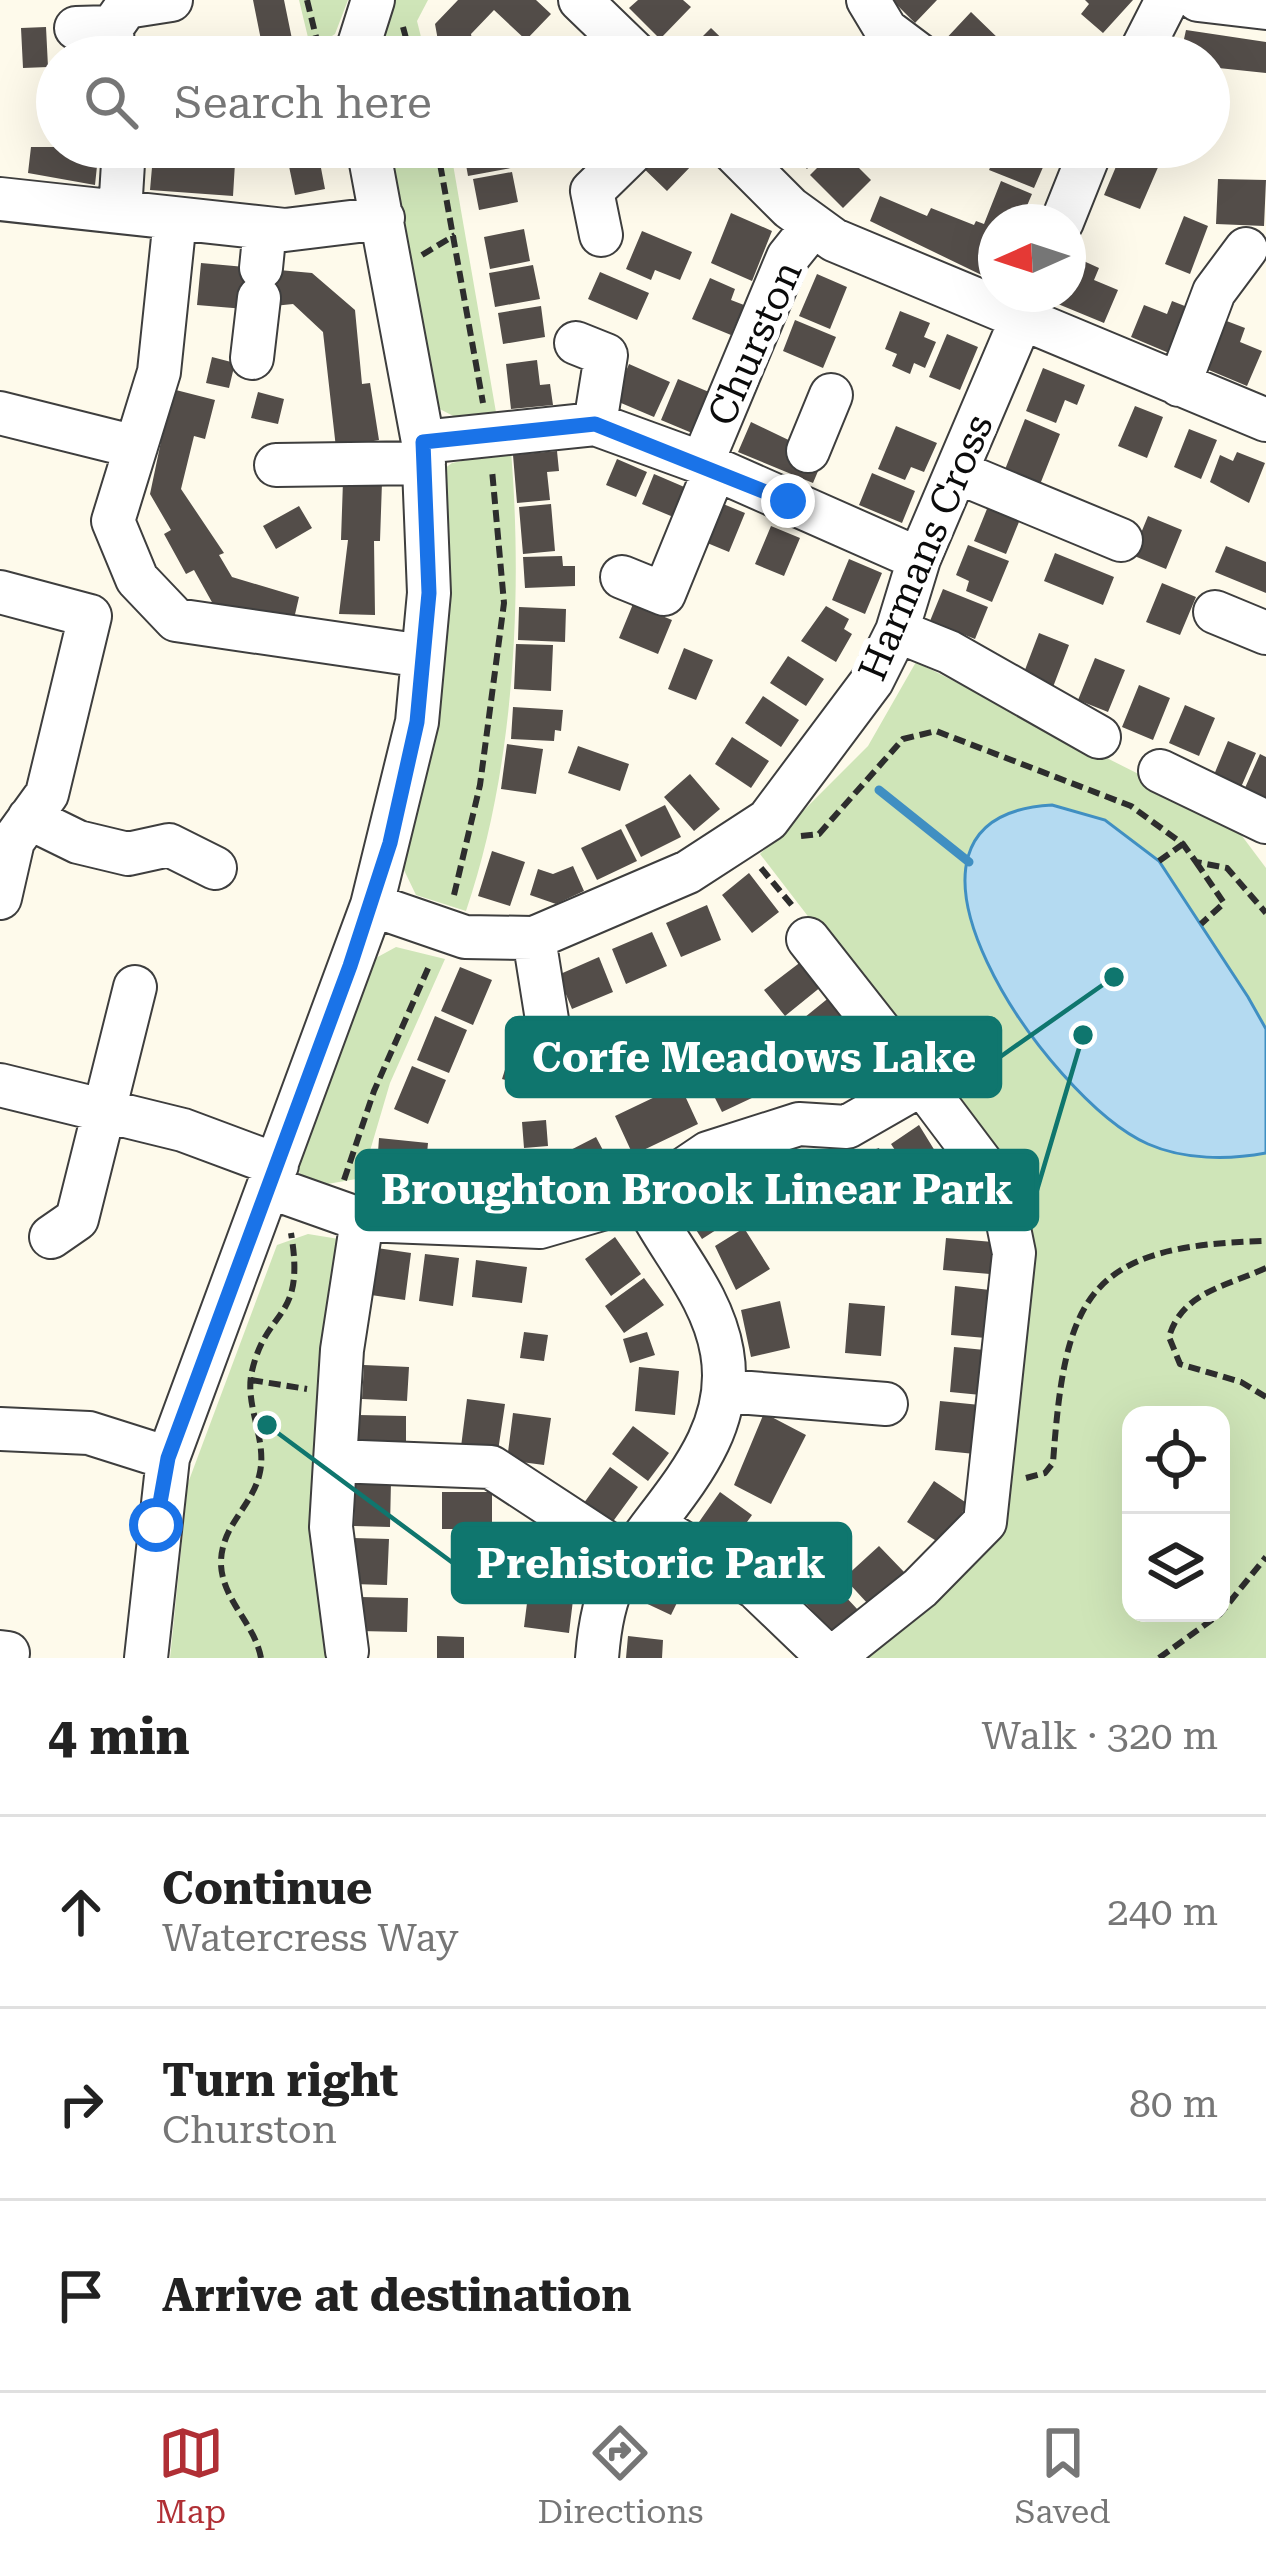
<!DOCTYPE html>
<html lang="en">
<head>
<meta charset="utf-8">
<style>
	body { margin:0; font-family:"Roboto Serif",serif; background:#f2f2f2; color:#222 }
	.controls { position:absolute; right:36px; bottom:36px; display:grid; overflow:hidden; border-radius:24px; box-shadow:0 12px 48px #0002 }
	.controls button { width:108px; height:108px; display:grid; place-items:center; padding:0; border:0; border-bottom:3px solid #e0e0e0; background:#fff; color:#222; font:60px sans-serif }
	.compass { position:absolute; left:978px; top:204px; width:108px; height:108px; border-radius:50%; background:#fff; box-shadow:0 12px 48px #0002; rotate:267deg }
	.stop { position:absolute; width:36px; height:36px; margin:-27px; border:9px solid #1a73e8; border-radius:50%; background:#fff }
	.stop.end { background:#1a73e8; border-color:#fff; box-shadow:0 3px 12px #0008 }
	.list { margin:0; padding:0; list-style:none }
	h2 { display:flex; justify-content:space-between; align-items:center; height:156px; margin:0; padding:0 48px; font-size:51px }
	h2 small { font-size:39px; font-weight:400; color:#767676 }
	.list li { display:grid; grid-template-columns:78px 1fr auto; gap:36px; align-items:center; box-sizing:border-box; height:192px; padding:0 48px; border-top:3px solid #e0e0e0 }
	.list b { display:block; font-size:45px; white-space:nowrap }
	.list p { margin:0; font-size:39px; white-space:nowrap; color:#767676 }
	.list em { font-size:39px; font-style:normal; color:#767676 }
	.icon { flex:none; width:66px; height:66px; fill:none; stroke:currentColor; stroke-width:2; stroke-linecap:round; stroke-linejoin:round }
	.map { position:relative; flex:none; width:1266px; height:1658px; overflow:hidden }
	.search { position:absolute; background:#fff; box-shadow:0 12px 48px #0002; left:36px; right:36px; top:36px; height:132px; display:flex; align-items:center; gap:30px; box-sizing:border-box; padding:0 42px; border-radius:66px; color:#767676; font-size:45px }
	.sheet { height:732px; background:#fff }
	nav { display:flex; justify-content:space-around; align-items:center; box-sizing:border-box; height:168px; border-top:3px solid #e0e0e0; background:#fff; font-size:33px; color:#767676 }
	nav a { display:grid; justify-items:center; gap:6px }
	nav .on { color:#b02f35 }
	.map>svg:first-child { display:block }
	.green { fill:#cfe5b8; fill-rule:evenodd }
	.water { fill:#b4daf1; stroke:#408fc2; stroke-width:3 }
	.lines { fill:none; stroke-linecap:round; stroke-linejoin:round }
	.stream { stroke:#408fc2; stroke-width:9 }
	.building { fill:#534d49 }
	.minor-casing { stroke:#3e3e3e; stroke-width:46 }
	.path { stroke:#2d2d2d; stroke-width:6; stroke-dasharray:12 6; stroke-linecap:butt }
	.minor { stroke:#fff; stroke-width:42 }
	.route { stroke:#1a73e8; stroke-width:15 }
	.labels { text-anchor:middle; stroke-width:12; stroke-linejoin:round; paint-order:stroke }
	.street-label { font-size:39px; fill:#0b0b0b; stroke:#fff }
	.leader { fill:none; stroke:#0f766e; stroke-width:4.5 }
	.callout-dot { fill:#0f766e; stroke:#fff; stroke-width:4.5 }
	.callout { fill:#0f766e; stroke:#0f766e; stroke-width:4.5 }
	.callout-label { font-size:42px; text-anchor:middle; font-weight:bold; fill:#fff }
</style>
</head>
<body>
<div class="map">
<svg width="1266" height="1658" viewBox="0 0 1266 1658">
	<rect width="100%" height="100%" fill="#fefaeb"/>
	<path class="green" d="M299 0H348L335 34 311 50Z
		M390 0H428L417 21 426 57H373Z
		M380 147H450L497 418 461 420 434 406Z
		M511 451C523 597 514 771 466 911L416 895 403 868 438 663 441 471 452 463Z
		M916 662 1230 820 1266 868V1658H861L1005 1529 1033 1245 1014 1184 760 854 868 746ZM1131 1415H1221V1613H1131Z
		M396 947 445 959 390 1083 362 1178 310 1187 297 1169 374 959Z
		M308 1234 345 1240 334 1658H170L188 1483 277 1245Z"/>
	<path class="water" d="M1052 805 1105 820 1159 861 1248 997 1266 1029V1153C1229 1160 1184 1160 1148 1144 1048 1100 851 816 1052 805Z"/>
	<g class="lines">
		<path class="stream" d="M879 790 969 862"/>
	</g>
	<path class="building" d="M253 0H284L293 44 263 50Z
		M458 0H536L551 14 526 40 494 10 471 34 475 57H441L435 24Z
		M638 0H683L691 7 660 39 629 8Z
		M892 0H937L915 23Z
		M1085 0H1133L1103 33 1081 14 1089 4Z
		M971 12 1002 42 988 57H957L942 43Z
		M46 27 48 67 23 68 21 28Z
		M711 28 741 57H682Z
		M1186 30 1266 42V73L1209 67V57H1180Z
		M172 43V57H137L136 45Z
		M31 147H99L95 185 28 173Z
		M317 147 325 189 295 195 286 152Z
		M512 147 516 167 468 176 463 148Z
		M635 147H678L694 163 667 191 636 161Z
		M784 147H828L807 169Z
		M838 147 871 180 843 208 810 175Z
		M999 147H1020L1047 158 1034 188 989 170Z
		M1132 147H1180L1173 164Z
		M1123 150 1159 165 1140 209 1104 195Z
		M153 156 235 163 233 196 150 190Z
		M512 172 518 202 479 210 473 179Z
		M1218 179 1266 180 1264 226 1216 224Z
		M1001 181 1032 194 1020 222H996V282L870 221 880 196 927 216 931 208 974 225 976 221 984 224Z
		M731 213 772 231 752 281 711 263Z
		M1184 216 1208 226 1190 274 1165 264Z
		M524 229 530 261 490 269 484 237Z
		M642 231 692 252 680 280 655 270 651 280 626 269Z
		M1077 258 1099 268 1094 280 1118 290 1104 323 1058 304 1068 294Z
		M201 263 312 273 355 310 362 384 370 383 379 440 336 448 323 332 293 304 245 309 197 305Z
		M533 265 540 299 495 307 489 273Z
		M600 272 649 293 637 320 588 299Z
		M817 274 847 287 830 329 799 316Z
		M710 278 735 289 731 300 744 305 731 335 692 319Z
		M1172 301 1195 310 1176 356 1131 337 1144 305 1167 314Z
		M541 306 545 337 503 344 498 313Z
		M900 311 930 323 924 337 936 342 925 368 914 363 910 374 892 366 897 354 885 349Z
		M795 320 836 337 823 368 783 351Z
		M1224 320 1245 328 1240 342 1262 351 1247 386 1204 368Z
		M947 334 978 347 960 390 929 377Z
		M212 357 235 363 229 388 206 383Z
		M537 360 540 385 550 384 553 405 511 409 506 364Z
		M629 364 670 382 654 417 614 400Z
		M1043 368 1085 385 1077 405 1065 400 1056 423 1026 411Z
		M678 379 709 392 692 433 661 420Z
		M172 389 215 400 205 439 194 436 181 489 224 553 219 555 232 577 299 597 293 623 213 604 194 570 186 574 164 534 171 530 150 494Z
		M258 392 284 399 278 424 251 418Z
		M1135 406 1163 417 1147 458 1118 446Z
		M1025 419 1060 434 1035 497 1000 482Z
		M751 422 824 457 813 483 738 452Z
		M896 426 937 443 924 472 911 467 905 480 878 469Z
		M1189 429 1217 440 1201 479 1174 467Z
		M557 451 559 471 547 472 550 500 517 503 513 455Z
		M1237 452 1265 463 1249 503 1210 482 1220 455 1233 461Z
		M617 459 647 472 636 497 606 485Z
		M872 473 915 491 902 523 859 505Z
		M654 474 696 492 683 521 642 504Z
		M343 481 382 482 380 541H374L375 615 339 614 348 540H341Z
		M991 499 1023 512 1006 554 974 541Z
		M716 501 745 513 729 552 700 540Z
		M551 504 555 551 523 554 519 507Z
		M299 506 312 528 276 549 263 526Z
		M1148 516 1182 530 1166 569 1132 555Z
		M771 526 800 538 784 576 755 564Z
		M968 545 1009 561 992 602 966 591 969 581 956 575Z
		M1226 546 1266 562V593L1215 572Z
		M1055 553 1114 577 1103 605 1044 581Z
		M562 556 563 566H575V586L525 588 523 557Z
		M849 559 882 573 865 614 832 600Z
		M1162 583 1196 597 1180 635 1146 622Z
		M943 589 988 607 975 639 930 621Z
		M633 604 672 620 658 654 619 638Z
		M826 606 849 619 844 629 852 634 836 662 801 641Z
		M519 607 566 609 565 642 518 640Z
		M1039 633 1069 645 1053 687 1023 675Z
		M516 644 553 645 551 691 514 689Z
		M684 648 713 660 696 700 668 689Z
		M788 656 824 679 806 706 770 683Z
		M1095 658 1125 670 1108 712 1078 700Z
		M1139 685 1170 698 1153 740 1122 727Z
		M763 696 799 720 781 747 745 723Z
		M1185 705 1215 718 1199 756 1169 743Z
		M513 707 563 710 561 731 555 730 554 741 511 739Z
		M732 737 769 761 751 788 715 764Z
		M1228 741 1256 753 1238 794 1211 782Z
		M507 744 543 749 536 794 501 789Z
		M578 746 629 764 620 791 568 773Z
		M1260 754 1266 757V808L1241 797Z
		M690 774 720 809 694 831 664 797Z
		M665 805 681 837 641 857 625 825Z
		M621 829 637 861 597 880 581 848Z
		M492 851 525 862 510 906 478 896Z
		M573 866 584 891 556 904 530 895 538 869 553 874Z
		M749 873 779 912 752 933 722 895Z
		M707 905 721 940 681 957 666 923Z
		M652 932 667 966 626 984 612 949Z
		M599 957 613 992 572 1009 558 975Z
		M802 961 822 986 785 1016 764 990Z
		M460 967 492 980 473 1025 441 1011Z
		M831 996 851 1021 814 1051 794 1026Z
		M435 1016 467 1030 449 1073 417 1060Z
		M511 1051 536 1058 528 1086 502 1079Z
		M735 1056 754 1097 722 1112 702 1072Z
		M412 1066 446 1080 428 1124 394 1109Z
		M680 1085 698 1124 633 1155 615 1116Z
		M546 1120 548 1146 524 1148 522 1122Z
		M919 1125 943 1164 916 1182 891 1144Z
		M596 1137 615 1173 570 1196 551 1160Z
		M379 1138 428 1143 424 1185 376 1181Z
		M879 1148 893 1191 862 1202 847 1159Z
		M722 1185 741 1214 702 1239 683 1210Z
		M744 1228 770 1269 736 1290 715 1246Z
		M615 1237 641 1274 611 1296 585 1259Z
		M946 1238 993 1242 990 1274 943 1270Z
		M377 1248 411 1253 405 1300 371 1295Z
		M425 1254 459 1258 453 1306 419 1301Z
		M476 1260 527 1267 522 1303 472 1297Z
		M644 1278 664 1305 624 1333 605 1306Z
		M955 1286 990 1290 986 1338 951 1335Z
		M780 1301 790 1348 751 1357 741 1310Z
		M849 1303 885 1306 881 1356 845 1353Z
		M524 1332 548 1335 544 1361 520 1358Z
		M647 1332 655 1355 630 1363 623 1339Z
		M954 1347 985 1350 981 1395 950 1392Z
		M364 1365 409 1367 407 1401 362 1399Z
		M639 1367 679 1371 675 1415 635 1411Z
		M467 1399 505 1404 498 1451 461 1447Z
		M940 1401 980 1405 975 1454 935 1450Z
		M513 1413 551 1418 544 1465 507 1460Z
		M764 1413 806 1435 771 1504 734 1485Z
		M359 1415 406 1416V1448L359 1447Z
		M633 1426 669 1453 648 1481 612 1454Z
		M610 1467 638 1487 609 1527 581 1507Z
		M355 1480 391 1481 390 1527 354 1526Z
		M934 1481 968 1504 941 1544 907 1522Z
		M442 1492H492V1529H442Z
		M720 1492 752 1515 724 1554 692 1532Z
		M353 1538 389 1539 387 1585 352 1584Z
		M879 1546 905 1573 869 1605 844 1578Z
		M660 1557 692 1572 671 1615 639 1600Z
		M828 1578 859 1611 835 1635 803 1601Z
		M528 1595 573 1600 569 1633 524 1627Z
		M360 1597 408 1598 407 1632 359 1631Z
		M437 1636 464 1637V1658H437Z
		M628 1636 663 1640 662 1658H626Z"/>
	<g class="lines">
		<g class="minor-casing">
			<path id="minor" d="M580 0 639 57
				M868 0 886 30 922 57
				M1198 0 1266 8
				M112 27 126 7 171 0
				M76 28 112 27 113 57
				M355 57 373 0
				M1138 57 1167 0
				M729 147 790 208 834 240 1266 420
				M0 199 285 230 383 218
				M120 212 124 147
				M175 219 159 372 113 521 137 579 176 620 423 656
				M1062 222 1092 147
				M601 235 592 191 636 148
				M261 268 265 228
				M576 343 606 355 595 424
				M252 358 259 298
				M1179 385 1214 292 1246 249
				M0 413 136 447
				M423 442 595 424 702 463 919 559
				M808 451 831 395
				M702 463 788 257 812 227
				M276 465 424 463
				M957 472 1121 540
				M622 577 664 594 715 469
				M0 592 90 616
				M1215 612 1266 633
				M897 631 949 652 1099 737
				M1160 771 1266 822
				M29 818 78 842 128 854 169 845 215 868
				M0 898 13 841 47 794 90 616
				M372 905 465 937 534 938 688 872 768 820 872 681 897 631 919 559 1032 294
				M534 938 548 1026
				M808 939 922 1084
				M0 1085 183 1130 277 1165
				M269 1187 362 1220 540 1227 643 1197 708 1153 799 1124 847 1127 922 1084 1001 1189 1014 1253 985 1522 920 1588 832 1658
				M362 1220 342 1350 335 1461 491 1467 630 1558
				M51 1237 77 1219 135 987
				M725 1391 886 1404
				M0 1429 89 1433 168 1458
				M335 1461 331 1527 347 1651
				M654 1525 756 1588 829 1658
				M0 1652 8 1653
				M146 1658 168 1458 372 905 417 722 429 593 423 442 368 147
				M597 1658C599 1632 603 1601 616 1578 658 1505 738 1445 722 1352 712 1293 668 1249 643 1197"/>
		</g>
		<path class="path" d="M307 0 319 49
			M403 27 411 57
			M437 147 483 403
			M422 255 455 235
			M801 836 819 834 903 739 936 731 1131 806 1183 844 1196 862 1227 868 1266 913
			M1159 861 1183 844
			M1196 862 1224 903 1201 924
			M761 868 795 909
			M454 895 480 785 504 603 492 470
			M344 1180 374 1091 430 964
			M1266 1268C1227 1286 1182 1292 1169 1337L1180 1364 1241 1382 1266 1397
			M251 1380 307 1389
			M1026 1478 1045 1473 1053 1463C1065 1295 1087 1245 1266 1241
			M261 1658C255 1624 223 1601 221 1565 220 1525 253 1507 260 1472 267 1438 244 1405 252 1371 267 1306 306 1322 291 1233
			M1159 1658 1220 1614 1266 1557"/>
		<use href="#minor" class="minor"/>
	</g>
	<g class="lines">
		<path class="route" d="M156 1525 168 1458 350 966 390 843 417 722 429 593 423 442 595 424 788 501"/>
	</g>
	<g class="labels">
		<g class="street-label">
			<text transform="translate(754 343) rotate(-66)" y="14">Churston</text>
			<text transform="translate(925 547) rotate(-67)" y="14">Harmans Cross</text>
		</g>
	</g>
	<path class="leader" d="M1114 977L1000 1057M1083 1035L1037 1190M267 1425L453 1563"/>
	<g class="callout-dot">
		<circle cx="1114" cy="977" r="12"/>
		<circle cx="1083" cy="1035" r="12"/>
		<circle cx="267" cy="1425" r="12"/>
	</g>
	<g class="callout">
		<rect x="507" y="1018" width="493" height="78" rx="12"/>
		<rect x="357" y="1151" width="680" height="78" rx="12"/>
		<rect x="453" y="1524" width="397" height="78" rx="12"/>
	</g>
	<g class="callout-label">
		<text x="754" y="1072">Corfe Meadows Lake</text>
		<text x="697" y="1204">Broughton Brook Linear Park</text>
		<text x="651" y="1578">Prehistoric Park</text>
	</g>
</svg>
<div class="controls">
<button><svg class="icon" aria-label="locate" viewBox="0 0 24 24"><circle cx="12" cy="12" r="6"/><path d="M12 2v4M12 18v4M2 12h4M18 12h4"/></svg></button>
<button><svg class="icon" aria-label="layers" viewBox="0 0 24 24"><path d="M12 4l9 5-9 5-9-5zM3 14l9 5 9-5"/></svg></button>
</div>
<svg class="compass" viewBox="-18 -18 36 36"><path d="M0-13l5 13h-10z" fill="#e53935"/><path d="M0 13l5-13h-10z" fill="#767676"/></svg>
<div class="stop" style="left:156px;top:1525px"></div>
<div class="stop end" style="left:788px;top:501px"></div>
<div class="search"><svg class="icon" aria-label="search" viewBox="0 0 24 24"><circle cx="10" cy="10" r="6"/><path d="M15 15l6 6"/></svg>Search here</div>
</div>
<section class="sheet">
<h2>4 min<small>Walk · 320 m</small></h2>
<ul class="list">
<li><svg class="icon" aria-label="ahead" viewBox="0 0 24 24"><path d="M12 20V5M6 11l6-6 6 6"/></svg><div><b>Continue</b><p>Watercress Way</p></div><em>240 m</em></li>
<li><svg class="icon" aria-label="right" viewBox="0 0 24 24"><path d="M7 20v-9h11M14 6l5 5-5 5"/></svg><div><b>Turn right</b><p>Churston</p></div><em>80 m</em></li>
<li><svg class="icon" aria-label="arrive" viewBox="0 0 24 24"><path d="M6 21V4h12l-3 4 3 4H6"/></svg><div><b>Arrive at destination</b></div></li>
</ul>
</section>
<nav>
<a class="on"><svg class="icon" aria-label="map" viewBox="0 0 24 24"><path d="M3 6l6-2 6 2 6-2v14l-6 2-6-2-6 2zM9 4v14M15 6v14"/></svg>Map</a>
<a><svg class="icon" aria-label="directions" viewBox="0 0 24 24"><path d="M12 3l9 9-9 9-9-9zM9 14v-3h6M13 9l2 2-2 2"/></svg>Directions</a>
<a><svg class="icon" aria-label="saved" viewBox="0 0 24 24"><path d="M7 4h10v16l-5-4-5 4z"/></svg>Saved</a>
</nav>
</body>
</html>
